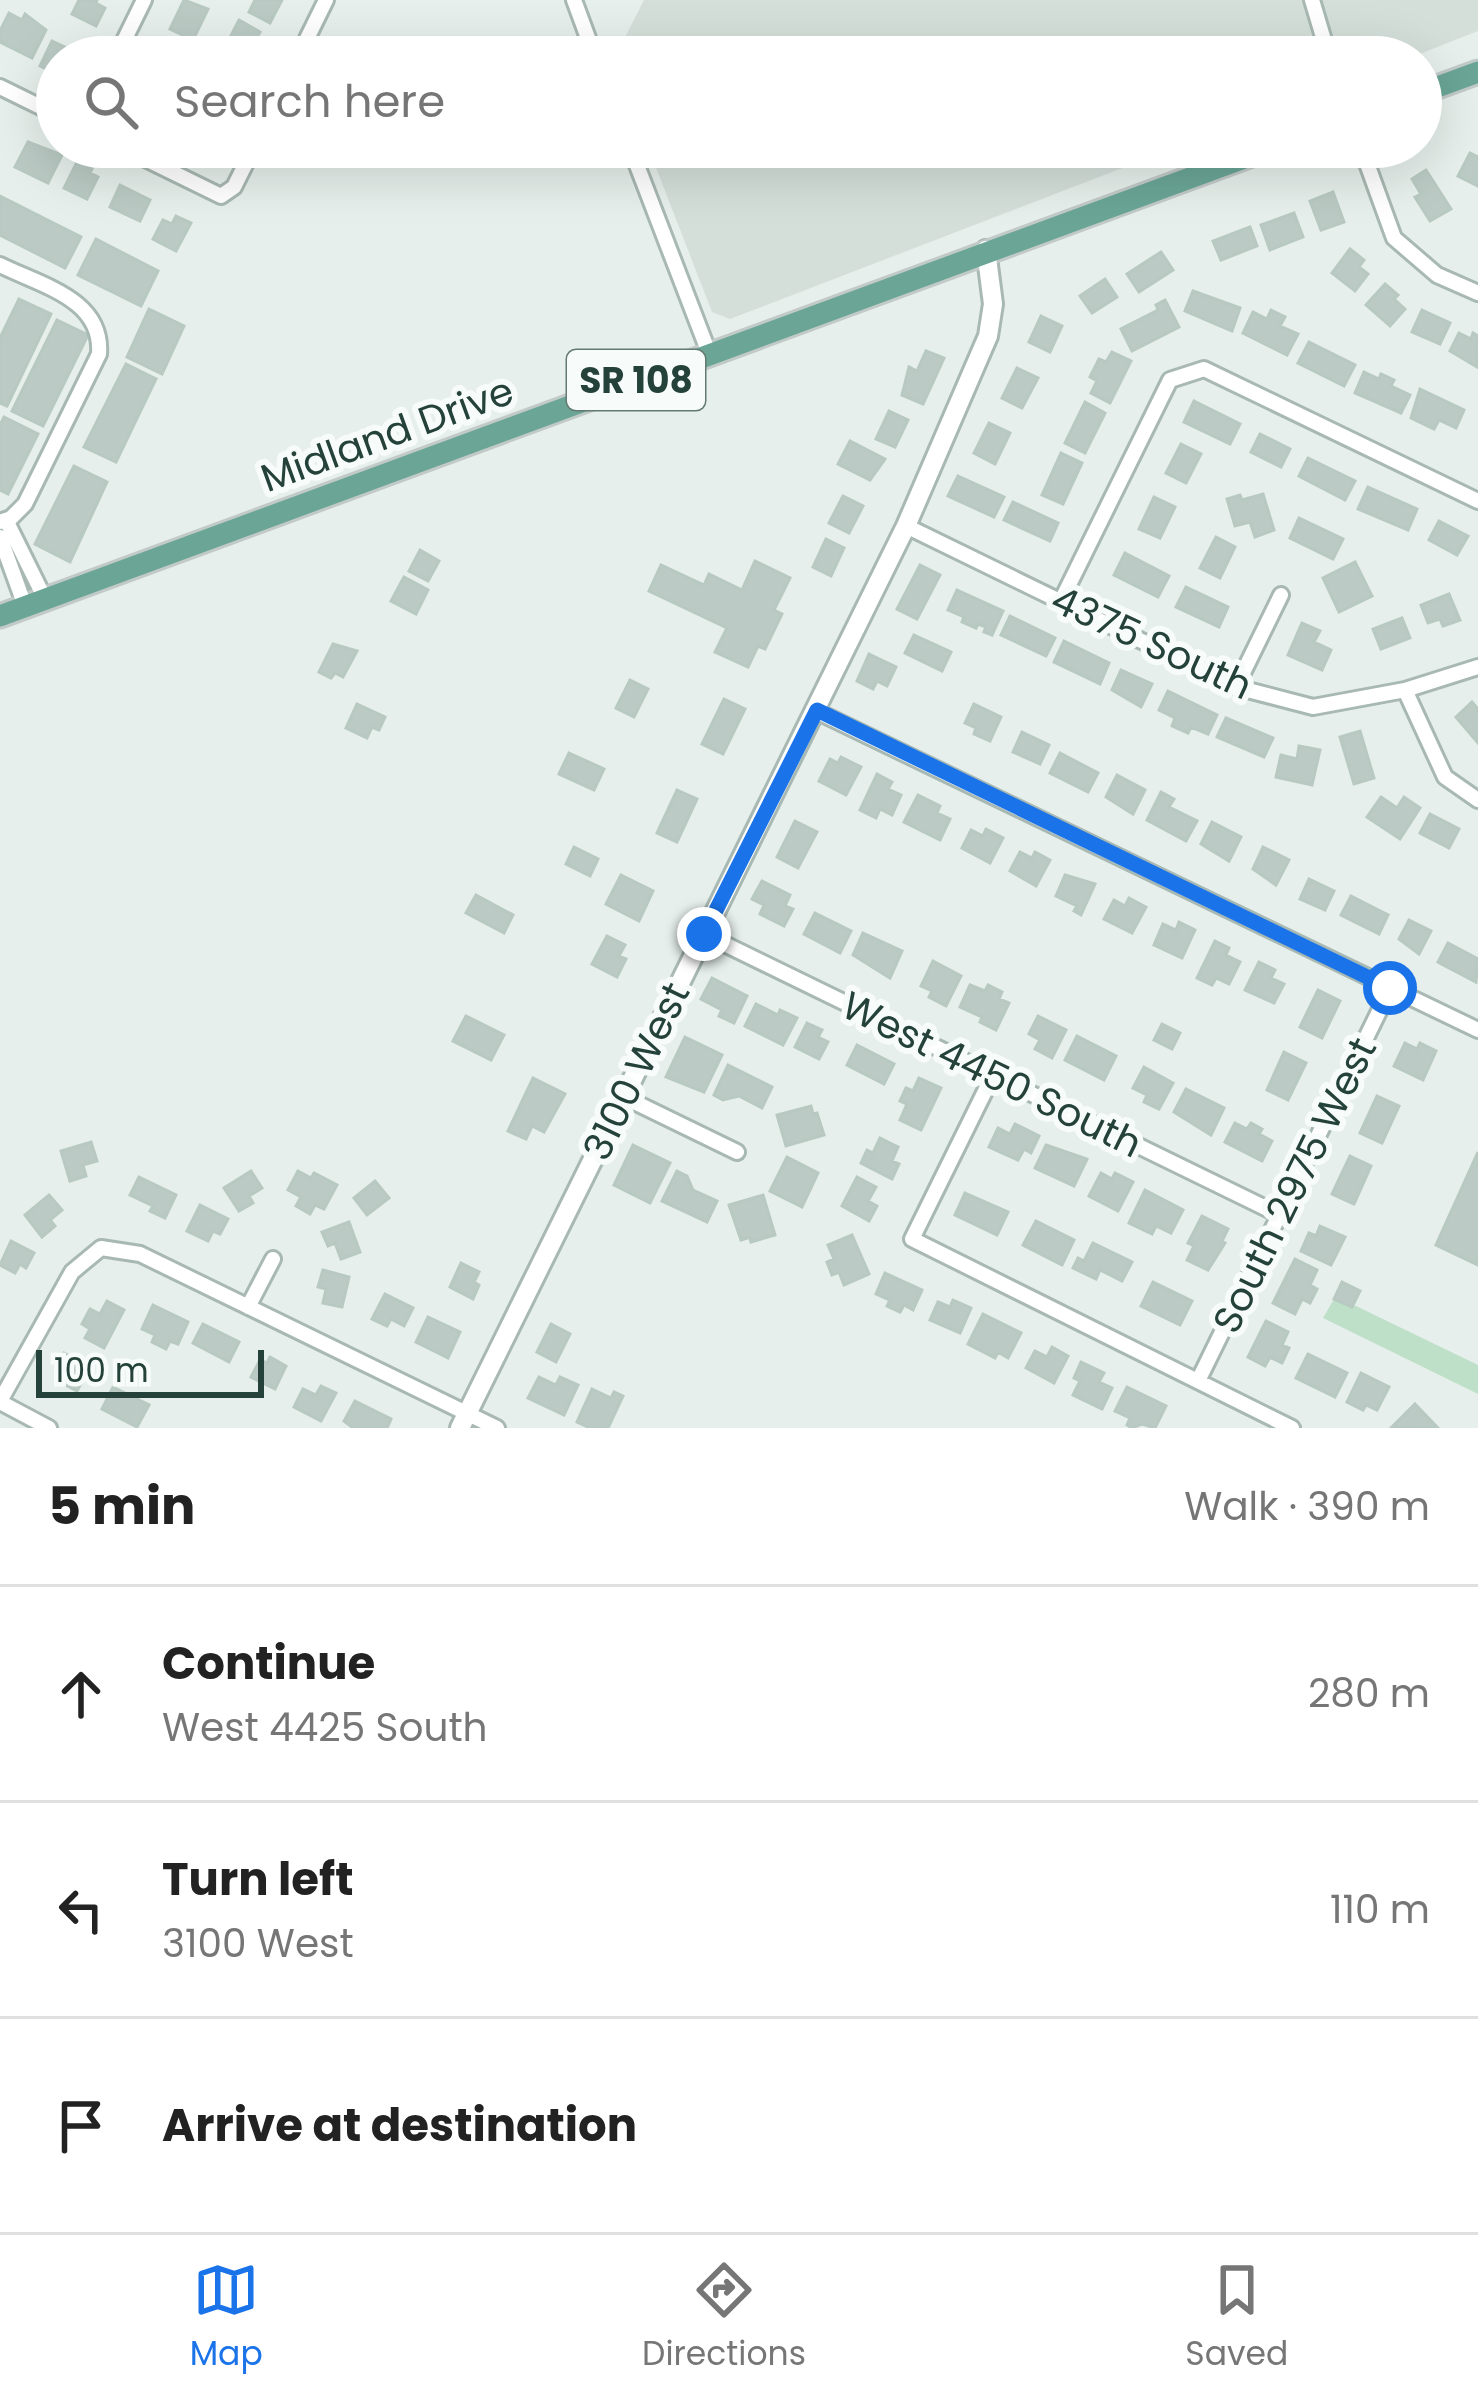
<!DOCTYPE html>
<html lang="en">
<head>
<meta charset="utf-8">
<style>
	body { margin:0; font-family:Poppins,sans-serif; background:#f2f2f2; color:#222 }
	.scale { position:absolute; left:36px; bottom:30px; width:228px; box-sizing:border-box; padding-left:12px; border:6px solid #24423a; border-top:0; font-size:33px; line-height:42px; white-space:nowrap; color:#24423a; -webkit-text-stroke:9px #f7fbf9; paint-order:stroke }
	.stop { position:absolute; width:36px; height:36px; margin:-27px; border:9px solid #1a73e8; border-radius:50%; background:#fff }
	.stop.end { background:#1a73e8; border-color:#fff; box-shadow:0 3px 12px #0008 }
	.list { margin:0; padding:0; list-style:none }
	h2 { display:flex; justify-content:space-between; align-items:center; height:156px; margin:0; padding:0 48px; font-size:51px }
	h2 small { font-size:39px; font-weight:400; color:#767676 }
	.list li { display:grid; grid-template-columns:78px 1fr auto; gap:36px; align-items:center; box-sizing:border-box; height:216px; padding:0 48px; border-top:3px solid #e0e0e0 }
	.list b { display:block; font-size:45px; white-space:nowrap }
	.list p { margin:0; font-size:39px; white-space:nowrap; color:#767676 }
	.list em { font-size:39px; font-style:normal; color:#767676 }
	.icon { flex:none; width:66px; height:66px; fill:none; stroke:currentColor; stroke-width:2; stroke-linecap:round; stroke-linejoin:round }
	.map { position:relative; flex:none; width:1478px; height:1428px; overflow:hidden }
	.search { position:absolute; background:#fff; box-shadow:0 12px 48px #0002; left:36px; right:36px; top:36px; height:132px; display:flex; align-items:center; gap:30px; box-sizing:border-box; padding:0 42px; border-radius:66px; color:#767676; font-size:45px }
	.sheet { height:804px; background:#fff }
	nav { display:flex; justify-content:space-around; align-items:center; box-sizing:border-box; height:168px; border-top:3px solid #e0e0e0; background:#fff; font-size:33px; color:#767676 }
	nav a { display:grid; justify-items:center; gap:6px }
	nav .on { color:#1a73e8 }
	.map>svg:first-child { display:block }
	.built { fill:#d4dfda }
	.green { fill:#bfe0c8 }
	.building { fill:#bbcac4; stroke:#b8c9c2; stroke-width:3 }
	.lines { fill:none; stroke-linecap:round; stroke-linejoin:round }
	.minor-casing { stroke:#a8b8b2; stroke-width:20 }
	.tertiary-casing { stroke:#a8b8b2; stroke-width:24 }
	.primary-casing { stroke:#c2cac8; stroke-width:27 }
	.minor { stroke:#fff; stroke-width:14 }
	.tertiary { stroke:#fff; stroke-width:18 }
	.primary { stroke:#6aa596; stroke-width:21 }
	.route { stroke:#1a73e8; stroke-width:15 }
	.labels { text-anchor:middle; stroke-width:12; stroke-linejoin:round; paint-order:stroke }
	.shield { fill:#f7fbf9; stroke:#637a73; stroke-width:3 }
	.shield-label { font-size:36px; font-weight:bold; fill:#24423a }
	.street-label { font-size:39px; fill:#24423a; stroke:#f7fbf9 }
</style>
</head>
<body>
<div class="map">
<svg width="1478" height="1428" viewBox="0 0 1478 1428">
	<rect width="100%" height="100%" fill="#e6efeb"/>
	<path class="built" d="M644 0H1478V31L1412 57H615Z
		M648 147H1177L730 319 712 312Z"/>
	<path class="green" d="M1334 1299 1356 1306 1478 1365V1394L1323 1318Z"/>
	<path class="building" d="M79 0H97L96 3 105 8 96 26 72 14Z
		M184 0 208 9 193 40 170 29Z
		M255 0H282L270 23 249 12Z
		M9 13 22 20 25 14 46 30 32 58 0 42V31Z
		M239 20 260 32 251 49 258 53 256 57H230L222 53Z
		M52 41 84 56 83 57H57V74L40 66Z
		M28 142 62 155 48 183 15 167Z
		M1470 153 1478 157V186L1458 176Z
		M77 162 92 169 90 173 98 177 87 199 64 188Z
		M1426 170 1451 209 1430 221 1415 197 1421 194 1412 179Z
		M120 185 150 200 140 221 110 207Z
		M1333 192 1344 222 1321 230 1310 201Z
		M0 196 81 237 65 268 0 235Z
		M1294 213 1303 237 1270 250 1261 225Z
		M176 216 191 223 176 251 153 239 163 220 172 224Z
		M1250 227 1257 246 1221 260 1213 241Z
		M96 239 158 271 141 306 78 275Z
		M1350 249 1364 260 1359 267 1368 274 1355 291 1332 273Z
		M1161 252 1173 270 1139 292 1127 274Z
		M1105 279 1117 297 1092 313 1080 296Z
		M1385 284 1398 295 1394 299 1405 309 1390 326 1366 305Z
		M1193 291 1240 308 1232 331 1185 311Z
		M19 299 51 314 7 406 0 403V338Z
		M1165 300 1179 327 1132 351 1121 329 1158 310 1156 305Z
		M149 309 184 326 162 374 127 357Z
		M1271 310 1285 317 1280 326 1298 334 1287 355 1243 333 1253 312 1267 319Z
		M1422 310 1450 323 1440 344 1412 332Z
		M1041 316 1062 326 1050 352 1029 342Z
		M57 320 88 335 43 426 12 411Z
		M1459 333 1471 339 1473 333 1478 336 1477 367 1450 351Z
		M1309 342 1355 365 1344 386 1298 363Z
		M926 351 944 358 923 404 902 395 909 367 917 371Z
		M1112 352 1131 361 1110 403 1091 393 1097 381 1090 377 1099 359 1106 362Z
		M126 364 156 379 116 462 84 447Z
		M1017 368 1038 378 1022 408 1002 398Z
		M1364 372 1379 379 1381 374 1394 380 1391 386 1410 395 1401 413 1355 393Z
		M1420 389 1464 410 1456 428 1439 420 1434 429 1411 418Z
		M1194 401 1240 424 1230 444 1184 422Z
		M1085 402 1105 413 1085 453 1065 443Z
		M889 411 908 420 895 447 876 439Z
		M4 417 38 434 8 494 0 490V425Z
		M989 423 1010 433 995 464 974 453Z
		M1260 434 1290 449 1281 467 1251 452Z
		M850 441 885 459 870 480 838 464Z
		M1181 444 1201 454 1186 483 1166 473Z
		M1061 453 1082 463 1063 504 1042 495Z
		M1308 458 1355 481 1345 500 1299 476Z
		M74 466 107 482 70 562 35 544Z
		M958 476 1004 497 994 517 948 496Z
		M1368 487 1417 509 1408 530 1358 509Z
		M1263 494 1274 530 1255 537 1250 522 1235 526 1227 499 1240 495 1242 500Z
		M843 496 863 506 849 533 829 523Z
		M1154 497 1175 507 1160 538 1139 529Z
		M1013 502 1058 523 1050 541 1004 520Z
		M1299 518 1343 539 1333 559 1290 538Z
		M1439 521 1468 536 1457 555 1429 540Z
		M1216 537 1235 547 1220 578 1200 568Z
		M826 539 844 548 831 576 813 567Z
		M420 550 439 561 428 581 409 571Z
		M1125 553 1169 576 1158 597 1114 575Z
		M755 561 790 578 774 610 782 614 765 649 758 646 748 667 715 652 727 628 649 591 661 565 704 585 709 574 742 590Z
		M1355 562 1372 596 1339 612 1323 578Z
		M920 565 940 575 917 619 897 609Z
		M404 577 428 590 416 614 391 601Z
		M1186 587 1228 607 1219 627 1176 607Z
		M957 590 1003 611 992 635 984 632 986 627 978 624 976 628 962 622 964 617 948 610Z
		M1449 594 1460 620 1443 626 1440 619 1428 623 1421 605Z
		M1010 616 1055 638 1046 656 1001 635Z
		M1402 618 1410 638 1381 649 1373 629Z
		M1302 623 1320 631 1314 642 1331 650 1322 670 1288 655Z
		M914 635 951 652 942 671 905 653Z
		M1064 641 1109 663 1100 684 1054 662Z
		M333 644 357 651 343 677 335 673 331 678 319 672Z
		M869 654 896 667 887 686 877 681 873 689 857 681Z
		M1121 670 1152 684 1141 707 1112 690Z
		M630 680 648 689 634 717 616 708Z
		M1168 691 1217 715 1208 734 1191 727 1188 733 1172 726 1175 718 1159 710Z
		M724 699 745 709 723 754 702 744Z
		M1472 702 1478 709V743L1456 717Z
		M357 704 385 717 379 730 372 727 367 738 346 728Z
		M974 704 1001 717 990 741 974 734 976 728 965 723Z
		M1226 718 1273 738 1264 757 1217 737Z
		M1360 731 1374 778 1354 784 1340 737Z
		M1022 732 1049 745 1040 764 1013 752Z
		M1299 746 1320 750 1312 785 1276 777 1281 755 1297 759Z
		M569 753 604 769 594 790 559 774Z
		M1060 753 1098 773 1088 792 1050 773Z
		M841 757 861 767 846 795 819 781 830 759 838 763Z
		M877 774 892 782 888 789 901 795 892 815 880 809 876 818 860 810Z
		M1117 775 1145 790 1133 814 1106 797Z
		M677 790 697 799 677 842 657 833Z
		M1161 792 1174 799 1169 807 1197 821 1186 841 1147 820Z
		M918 795 940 806 937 813 950 819 940 840 904 822Z
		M1381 797 1397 808 1404 797 1420 808 1400 839 1367 817Z
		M1430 814 1459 829 1449 848 1420 833Z
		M795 821 817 832 798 868 777 857Z
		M1212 822 1241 837 1229 861 1201 844Z
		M986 829 1003 838 990 863 962 848 971 830 983 836Z
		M574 847 598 859 590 876 566 864Z
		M1263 847 1289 860 1276 885 1253 869Z
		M1020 852 1032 858 1035 852 1050 860 1036 886 1010 871Z
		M621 875 653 891 639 921 606 904Z
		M1065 875 1095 884 1081 915 1074 911 1077 906 1056 896Z
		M1309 879 1334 891 1325 910 1300 899Z
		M762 881 790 895 785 906 793 909 784 926 760 914 764 905 752 899Z
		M476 895 513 915 504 933 466 913Z
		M1351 896 1388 915 1379 934 1341 915Z
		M1129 898 1146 907 1132 933 1104 919 1114 900 1125 906Z
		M815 913 851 931 840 953 804 934Z
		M1409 920 1431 931 1419 954 1399 939Z
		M1179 922 1195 930 1182 958 1154 945 1163 924 1176 930Z
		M863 933 902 951 890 978 853 955Z
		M607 936 625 945 619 956 626 959 617 977 592 964Z
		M1215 941 1229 948 1226 955 1240 962 1229 984 1216 978 1212 985 1197 978Z
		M1448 943 1478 959 1476 982 1438 962Z
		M933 961 961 976 946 1006 929 997 932 991 921 986Z
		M1259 962 1275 970 1271 978 1284 984 1274 1003 1245 990Z
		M712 978 747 996 734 1023 719 1016 722 1010 701 999Z
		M970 985 985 991 988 985 1002 992 999 999 1009 1003 996 1030 980 1022 982 1017 960 1007Z
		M1318 990 1340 1001 1322 1038 1300 1027Z
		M756 1004 778 1015 780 1010 797 1018 783 1045 745 1026Z
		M466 1016 504 1035 491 1060 453 1041Z
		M1038 1016 1066 1030 1052 1058 1035 1049 1040 1040 1029 1034Z
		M807 1023 822 1030 818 1037 828 1042 819 1059 795 1047Z
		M1162 1024 1180 1033 1172 1049 1154 1040Z
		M1077 1036 1116 1056 1104 1080 1065 1060Z
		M685 1037 722 1055 704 1092 666 1077Z
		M1405 1043 1417 1049 1420 1043 1436 1051 1423 1080 1394 1066Z
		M857 1045 894 1064 884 1084 847 1065Z
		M1284 1052 1306 1063 1288 1100 1267 1090Z
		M728 1065 772 1087 762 1108 739 1096 723 1100 714 1095Z
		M1144 1067 1173 1083 1159 1109 1144 1102 1147 1095 1133 1088Z
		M533 1078 565 1094 544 1132 532 1126 526 1139 508 1131Z
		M919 1078 941 1088 921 1130 900 1120 907 1104 900 1101 906 1088 913 1091Z
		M1186 1089 1224 1108 1211 1135 1174 1112Z
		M1377 1096 1399 1106 1382 1143 1360 1133Z
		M811 1106 813 1114 817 1113 824 1135 786 1146 777 1115Z
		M1235 1123 1247 1129 1251 1123 1262 1129 1259 1134 1272 1141 1262 1161 1225 1142Z
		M1015 1124 1039 1136 1031 1153 1024 1149 1018 1160 989 1147 998 1128 1010 1134Z
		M880 1138 898 1147 892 1161 899 1164 892 1179 861 1163 867 1150 873 1153Z
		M91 1142 97 1161 83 1165 86 1176 70 1181 61 1151Z
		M633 1145 670 1163 650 1203 614 1185Z
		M1046 1145 1087 1159 1074 1186 1035 1168Z
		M1478 1152V1265L1436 1245Z
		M1350 1156 1371 1166 1354 1204 1332 1194Z
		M787 1157 818 1173 802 1207 770 1191Z
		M251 1171 262 1188 249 1196 253 1203 239 1211 224 1188Z
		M298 1171 311 1178 314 1173 337 1185 324 1209 315 1205 310 1214 296 1206 301 1197 288 1190Z
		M677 1171 687 1176 693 1190 717 1201 707 1222 662 1201Z
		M1101 1173 1112 1179 1115 1173 1133 1182 1118 1211 1089 1196Z
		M139 1177 176 1195 165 1218 150 1211 153 1206 130 1195Z
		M857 1177 876 1187 868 1201 877 1206 869 1221 842 1206Z
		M375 1181 389 1198 367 1215 354 1198Z
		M1145 1190 1183 1210 1171 1233 1156 1226 1152 1234 1129 1223Z
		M965 1193 1008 1212 997 1235 955 1215Z
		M49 1195 62 1210 50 1220 55 1226 42 1237 25 1215Z
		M763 1195 775 1235 751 1242 750 1237 741 1240 729 1205Z
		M200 1205 228 1219 220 1234 213 1231 208 1241 187 1231Z
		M1202 1216 1228 1229 1222 1241 1225 1243 1208 1270 1187 1260 1194 1246 1188 1243Z
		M1036 1221 1074 1240 1062 1265 1023 1245Z
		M349 1222 360 1252 341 1259 335 1243 328 1246 322 1232Z
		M1320 1226 1345 1237 1331 1265 1301 1251 1309 1233 1316 1236Z
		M852 1235 869 1274 844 1285 839 1272 832 1275 827 1262 834 1259 828 1245Z
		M11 1241 34 1253 26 1268 20 1264 15 1273 0 1265Z
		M1093 1243 1132 1262 1122 1281 1100 1270 1096 1279 1073 1268 1078 1258 1084 1261Z
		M1295 1259 1317 1270 1310 1285 1317 1289 1310 1303 1302 1299 1295 1314 1273 1303Z
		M461 1263 479 1272 474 1282 479 1285 473 1299 450 1287Z
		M323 1270 349 1277 342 1307 323 1303 326 1289 318 1287Z
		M885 1273 922 1290 913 1310 904 1305 900 1312 887 1306 890 1300 876 1294Z
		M1153 1282 1192 1301 1180 1325 1141 1306Z
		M1342 1282 1360 1291 1352 1307 1334 1299Z
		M385 1294 413 1308 404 1326 391 1319 387 1326 372 1319Z
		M953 1300 971 1308 960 1333 930 1320 938 1302 950 1307Z
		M107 1301 124 1310 104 1348 85 1338 90 1329 82 1324 90 1309 100 1314Z
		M153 1305 188 1322 178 1344 170 1341 166 1349 152 1342 155 1335 142 1329Z
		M983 1314 1021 1333 1008 1358 998 1352 995 1358 968 1344Z
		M428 1317 460 1332 448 1358 416 1342Z
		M1266 1321 1288 1332 1282 1345 1289 1348 1282 1363 1270 1357 1265 1366 1248 1357Z
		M203 1324 239 1342 229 1362 193 1343Z
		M551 1324 570 1334 556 1362 537 1352Z
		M1052 1347 1068 1356 1054 1383 1026 1368 1035 1351 1047 1357Z
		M64 1353 90 1367 77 1391 60 1382 65 1372 57 1368Z
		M1308 1354 1347 1373 1335 1397 1296 1378Z
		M270 1357 286 1366 275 1389 251 1377 260 1360 267 1363Z
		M1081 1362 1104 1373 1099 1382 1112 1388 1102 1409 1073 1395 1080 1381 1074 1378Z
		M1361 1373 1389 1387 1377 1410 1366 1405 1363 1410 1347 1402Z
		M539 1377 556 1385 560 1377 578 1385 564 1415 528 1398Z
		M321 1386 336 1393 321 1421 294 1407 303 1389 316 1395Z
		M113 1387 149 1405 137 1427 102 1409Z
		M1127 1387 1166 1406 1155 1428 1142 1424 1132 1428 1127 1425 1130 1418 1115 1411Z
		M592 1389 611 1398 614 1392 623 1396 608 1428H590L577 1422Z
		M355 1401 391 1419 387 1428H353L344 1421Z
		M1415 1404 1438 1428 1392 1427Z"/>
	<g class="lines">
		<g class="minor-casing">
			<path id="minor" d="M574 0 595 57
				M1312 0 1329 57
				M116 57 144 0
				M298 57 326 0
				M0 87 57 115
				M121 147 221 196 234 187 254 147
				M630 147 709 353
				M1361 147 1394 238 1437 275 1478 293
				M0 265C42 286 103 299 99 354L25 504 11 518 0 522
				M6 520 45 599
				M906 526 1236 687 1313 707 1405 690 1478 667
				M0 537 25 606
				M1061 601 1170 380 1204 369 1478 501
				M1236 687 1281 595
				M1405 690 1445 777 1478 800
				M816 711 1478 1030
				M704 934 1280 1215
				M993 1075 912 1239 1292 1428
				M624 1097 737 1152
				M248 1307 273 1259
				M1198 1381 1390 989
				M0 1401 72 1272 101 1248 140 1254 497 1428
				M0 1402 49 1428"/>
		</g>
		<g class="tertiary-casing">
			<path id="tertiary" d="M460 1428 906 526 988 336 993 304 986 250"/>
		</g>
		<g class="primary-casing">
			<path id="primary" d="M1421 93 1478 72
				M0 616 1274 147"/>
		</g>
		<use href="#minor" class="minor"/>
		<use href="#tertiary" class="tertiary"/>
		<use href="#primary" class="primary"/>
	</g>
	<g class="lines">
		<path class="route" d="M704 934 817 710 1390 988"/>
	</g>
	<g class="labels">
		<rect class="shield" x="567" y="350" width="138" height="60" rx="9"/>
		<g class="shield-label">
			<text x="636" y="393">SR 108</text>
		</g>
		<g class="street-label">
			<text transform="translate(387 434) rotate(-20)" y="14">Midland Drive</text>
			<text transform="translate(1152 642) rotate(25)" y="14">4375 South</text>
			<text transform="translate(636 1071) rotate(-64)" y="14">3100 West</text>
			<text transform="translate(992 1074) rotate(26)" y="14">West 4450 South</text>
			<text transform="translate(1294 1185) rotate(-64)" y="14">South 2975 West</text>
		</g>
	</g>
</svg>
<div class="scale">100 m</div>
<div class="stop" style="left:1390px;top:988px"></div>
<div class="stop end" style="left:704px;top:934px"></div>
<div class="search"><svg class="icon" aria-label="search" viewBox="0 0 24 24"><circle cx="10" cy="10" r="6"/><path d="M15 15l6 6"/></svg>Search here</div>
</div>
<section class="sheet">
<h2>5 min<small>Walk · 390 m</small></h2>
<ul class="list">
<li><svg class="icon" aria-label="ahead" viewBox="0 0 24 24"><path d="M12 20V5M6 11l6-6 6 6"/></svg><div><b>Continue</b><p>West 4425 South</p></div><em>280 m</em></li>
<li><svg class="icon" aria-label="left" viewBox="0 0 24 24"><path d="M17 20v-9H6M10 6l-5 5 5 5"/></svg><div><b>Turn left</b><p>3100 West</p></div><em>110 m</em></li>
<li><svg class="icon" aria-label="arrive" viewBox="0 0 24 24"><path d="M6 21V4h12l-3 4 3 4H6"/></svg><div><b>Arrive at destination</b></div></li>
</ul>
</section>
<nav>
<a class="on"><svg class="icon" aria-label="map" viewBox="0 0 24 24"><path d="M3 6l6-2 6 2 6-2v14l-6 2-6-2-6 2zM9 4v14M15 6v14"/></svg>Map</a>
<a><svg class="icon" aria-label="directions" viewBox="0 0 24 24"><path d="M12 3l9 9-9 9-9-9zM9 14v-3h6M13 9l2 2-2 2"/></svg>Directions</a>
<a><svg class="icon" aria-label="saved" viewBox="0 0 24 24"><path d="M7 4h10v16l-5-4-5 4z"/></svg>Saved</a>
</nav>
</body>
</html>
